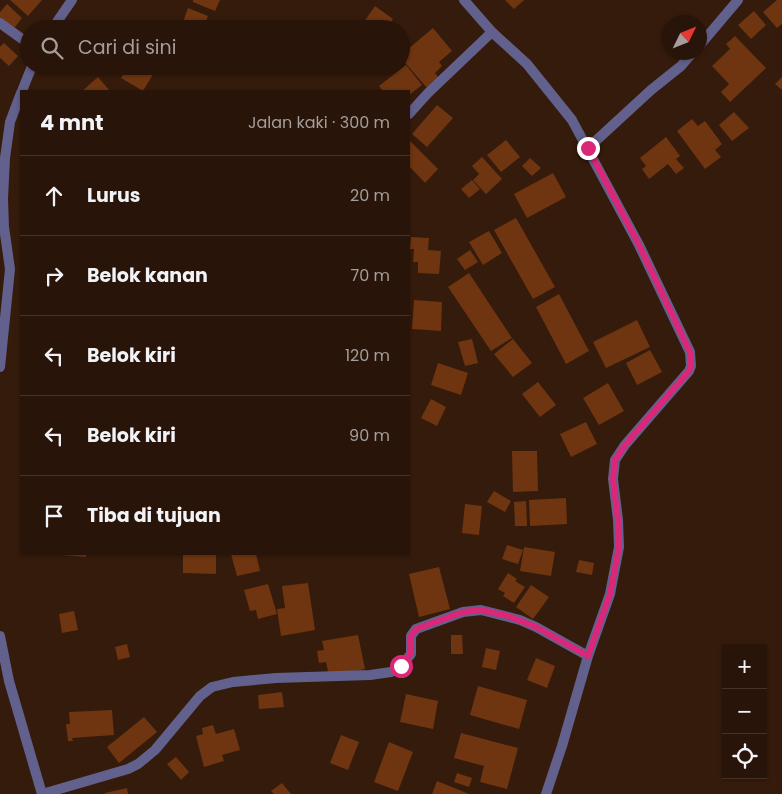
<!DOCTYPE html>
<html lang="id">
<head>
<meta charset="utf-8">
<style>
	body { margin:0; font-family:Poppins,sans-serif; background:#342116; color:#f1f3f6 }
	.controls { position:absolute; right:15px; bottom:15px; display:grid; overflow:hidden; border-radius:0px; box-shadow:0 1px 4px #0004 }
	.controls button { width:45px; height:45px; display:grid; place-items:center; padding:0; border:0; border-bottom:1px solid #443329; background:#281408; color:#f1f3f6; font:25px sans-serif }
	.compass { position:absolute; left:662px; top:15px; width:45px; height:45px; border-radius:50%; background:#281408; box-shadow:0 1px 4px #0004; rotate:47deg }
	.stop { position:absolute; width:15px; height:15px; margin:-11px; border:4px solid #db2777; border-radius:50%; background:#fff }
	.stop.end { background:#db2777; border-color:#fff; box-shadow:0 1px 5px #0008 }
	.list { margin:0; padding:0; list-style:none }
	h2 { display:flex; justify-content:space-between; align-items:center; height:65px; margin:0; padding:0 20px; font-size:21px }
	h2 small { font-size:16px; font-weight:400; color:#a59e9c }
	.list li { display:grid; grid-template-columns:32px 1fr auto; gap:15px; align-items:center; box-sizing:border-box; height:80px; padding:0 20px; border-top:1px solid #443329 }
	.list b { display:block; font-size:19px; white-space:nowrap }
	.list em { font-size:16px; font-style:normal; color:#a59e9c }
	.icon { flex:none; width:28px; height:28px; fill:none; stroke:currentColor; stroke-width:2; stroke-linecap:round; stroke-linejoin:round }
	.map { position:relative; flex:none; width:782px; height:794px; overflow:hidden }
	.search { position:absolute; background:#281408; box-shadow:0 1px 4px #0004; left:20px; top:20px; width:390px; height:55px; display:flex; align-items:center; gap:12px; box-sizing:border-box; padding:0 18px; border-radius:28px; color:#a59e9c; font-size:19px }
	.panel { position:absolute; background:#281408; box-shadow:0 1px 4px #0004; left:20px; top:90px; width:390px; height:465px; border-radius:0px }
	.map>svg:first-child { display:block }
	.building { fill:#6e3510 }
	.lines { fill:none; stroke-linecap:round; stroke-linejoin:round }
	.minor { stroke:#62608c; stroke-width:10 }
	.route { stroke:#db2777; stroke-width:6 }
</style>
</head>
<body>
<div class="map">
<svg width="782" height="794" viewBox="0 0 782 794">
	<rect width="100%" height="100%" fill="#351b0b"/>
	<path class="building" d="M10 0H42L28 16Z
		M193 0H220L215 11 193 2Z
		M505 0H524L514 9Z
		M777 0H782V24L777 28 763 12Z
		M7 4 22 18 12 31 0 20V12Z
		M375 6 393 19 386 29H359Z
		M188 8 208 16 203 29H182L185 22H183Z
		M754 11 766 25 751 39 738 25Z
		M433 28 452 51 439 62 442 66 435 73 439 78 427 88 401 58V55Z
		M735 36 766 68 730 102 721 92 729 84 712 66 730 49 726 44Z
		M4 43 18 56 9 66 0 58V47Z
		M406 65 422 85 409 95V91H380L382 90 379 86Z
		M120 66H158L143 91 121 78 126 70Z
		M98 77 110 91H82Z
		M782 77V90L775 84Z
		M437 105 453 118 427 147 412 134Z
		M734 112 749 128 732 141 719 125Z
		M692 119 698 126 705 121 722 144 715 150 721 157 705 169 677 131Z
		M666 137 680 156 676 159 684 168 676 174 668 164 649 179 642 169 646 166 640 158Z
		M409 140 438 169 425 183 409 166Z
		M506 140 520 157 501 172 487 155Z
		M482 157 502 179 486 194 473 180 479 174 472 166Z
		M530 158 541 168 532 176 522 166Z
		M553 173 566 197 527 218 514 194Z
		M472 180 480 189 469 198 461 189Z
		M516 218 555 287 533 299 494 230Z
		M489 231 502 253 483 265 469 242Z
		M411 237 429 238 428 250 441 251 439 274 418 273V262H413L414 249H410Z
		M470 250 478 262 465 270 457 259Z
		M469 273 512 338 491 351 448 287Z
		M559 294 589 351 566 364 536 307Z
		M414 300 442 302 441 331 412 329Z
		M637 320 650 347 606 368 593 342Z
		M472 339 478 363 465 366 458 342Z
		M513 339 532 363 513 377 494 354Z
		M650 350 662 372 637 385 626 363Z
		M438 363 468 373 461 395 431 385Z
		M538 382 556 405 540 417 522 394Z
		M608 383 624 411 599 425 583 398Z
		M431 399 446 407 437 426 421 418Z
		M586 422 597 444 571 457 560 434Z
		M512 451H537L538 491 513 492Z
		M494 491 511 501 505 512 487 502Z
		M566 498 567 524 530 526 529 500Z
		M526 501 527 526H515L514 502Z
		M465 504 482 506 479 535 462 533Z
		M507 545 523 550 518 564 502 559Z
		M524 547 555 552 551 576 520 571Z
		M61 554H86V557L61 555Z
		M183 554H216V574L183 573Z
		M231 554H256L260 571 237 576Z
		M579 560 594 563 592 575 576 572Z
		M439 567 450 609 419 617 409 574Z
		M508 573 517 579 515 581 525 587 514 603 503 596 505 593 498 589Z
		M308 583 315 630 281 636 277 609 285 608 282 586Z
		M268 584 277 614 258 619 256 610 250 611 244 590Z
		M531 585 549 597 533 619 516 607Z
		M74 611 78 630 62 633 59 614Z
		M358 635 365 669 329 676 326 662 319 663 317 651 324 650 322 641Z
		M451 635H462L463 654H451Z
		M127 644 130 657 118 660 115 647Z
		M486 648 500 651 496 670 482 667Z
		M536 658 555 666 547 688 527 680Z
		M478 686 527 700 519 729 470 715Z
		M282 692 284 707 259 709 258 695Z
		M406 694 438 701 433 729 400 722Z
		M112 710 114 735 72 738 73 741H68L66 724H70L69 712Z
		M144 717 157 732 119 763 107 747Z
		M213 725 216 734 234 729 240 750 222 755 224 761 204 767 196 736 203 734 202 728Z
		M461 733 518 748 507 789 480 782 484 766 454 758Z
		M341 735 359 742 348 770 330 763Z
		M389 742 413 752 398 791 374 782Z
		M176 757 189 772 181 780 167 764Z
		M457 773 472 778 469 787 454 782Z
		M437 781 469 794H432Z
		M282 783 291 794H274L271 791Z
		M127 788 128 794H105V793Z"/>
	<g class="lines">
		<path class="minor" d="M464 0 492 32 527 64 572 120 639 245 690 352 691 366 689 371 625 445 615 460 613 479 618 520 619 547 610 594 588 656 562 746 546 794
			M0 23 29 44
			M52 29 72 0
			M700 45 738 0
			M22 91 32 66
			M409 114 428 93 492 32
			M588 148 651 90 681 66 693 52
			M0 367 10 269 4 227 3 199 5 158 10 122 21 93
			M0 636 9 681 42 794
			M42 794 128 769 138 764 155 750 200 696 212 687 233 682 276 678 370 675 391 672 401 666 411 654V636L416 629 463 612 481 610 520 620 536 627 588 656"/>
	</g>
	<g class="lines">
		<path class="route" d="M401 666 410 654 411 636 416 629 463 612 481 610 508 616 536 627 588 656 610 594 619 547 618 520 613 479 615 460 625 445 689 371 691 366 690 352 639 245 588 148"/>
	</g>
</svg>
<div class="controls">
<button>+</button>
<button>−</button>
<button><svg class="icon" aria-label="locate" viewBox="0 0 24 24"><circle cx="12" cy="12" r="6"/><path d="M12 2v4M12 18v4M2 12h4M18 12h4"/></svg></button>
</div>
<svg class="compass" viewBox="-18 -18 36 36"><path d="M0-13l5 13h-10z" fill="#e53935"/><path d="M0 13l5-13h-10z" fill="#a59e9c"/></svg>
<div class="stop" style="left:401px;top:666px"></div>
<div class="stop end" style="left:588px;top:148px"></div>
<div class="search"><svg class="icon" aria-label="search" viewBox="0 0 24 24"><circle cx="10" cy="10" r="6"/><path d="M15 15l6 6"/></svg>Cari di sini</div>
<section class="panel">
<h2>4 mnt<small>Jalan kaki · 300 m</small></h2>
<ul class="list">
<li><svg class="icon" aria-label="ahead" viewBox="0 0 24 24"><path d="M12 20V5M6 11l6-6 6 6"/></svg><div><b>Lurus</b></div><em>20 m</em></li>
<li><svg class="icon" aria-label="right" viewBox="0 0 24 24"><path d="M7 20v-9h11M14 6l5 5-5 5"/></svg><div><b>Belok kanan</b></div><em>70 m</em></li>
<li><svg class="icon" aria-label="left" viewBox="0 0 24 24"><path d="M17 20v-9H6M10 6l-5 5 5 5"/></svg><div><b>Belok kiri</b></div><em>120 m</em></li>
<li><svg class="icon" aria-label="left" viewBox="0 0 24 24"><path d="M17 20v-9H6M10 6l-5 5 5 5"/></svg><div><b>Belok kiri</b></div><em>90 m</em></li>
<li><svg class="icon" aria-label="arrive" viewBox="0 0 24 24"><path d="M6 21V4h12l-3 4 3 4H6"/></svg><div><b>Tiba di tujuan</b></div></li>
</ul>
</section>
</div>
</body>
</html>
